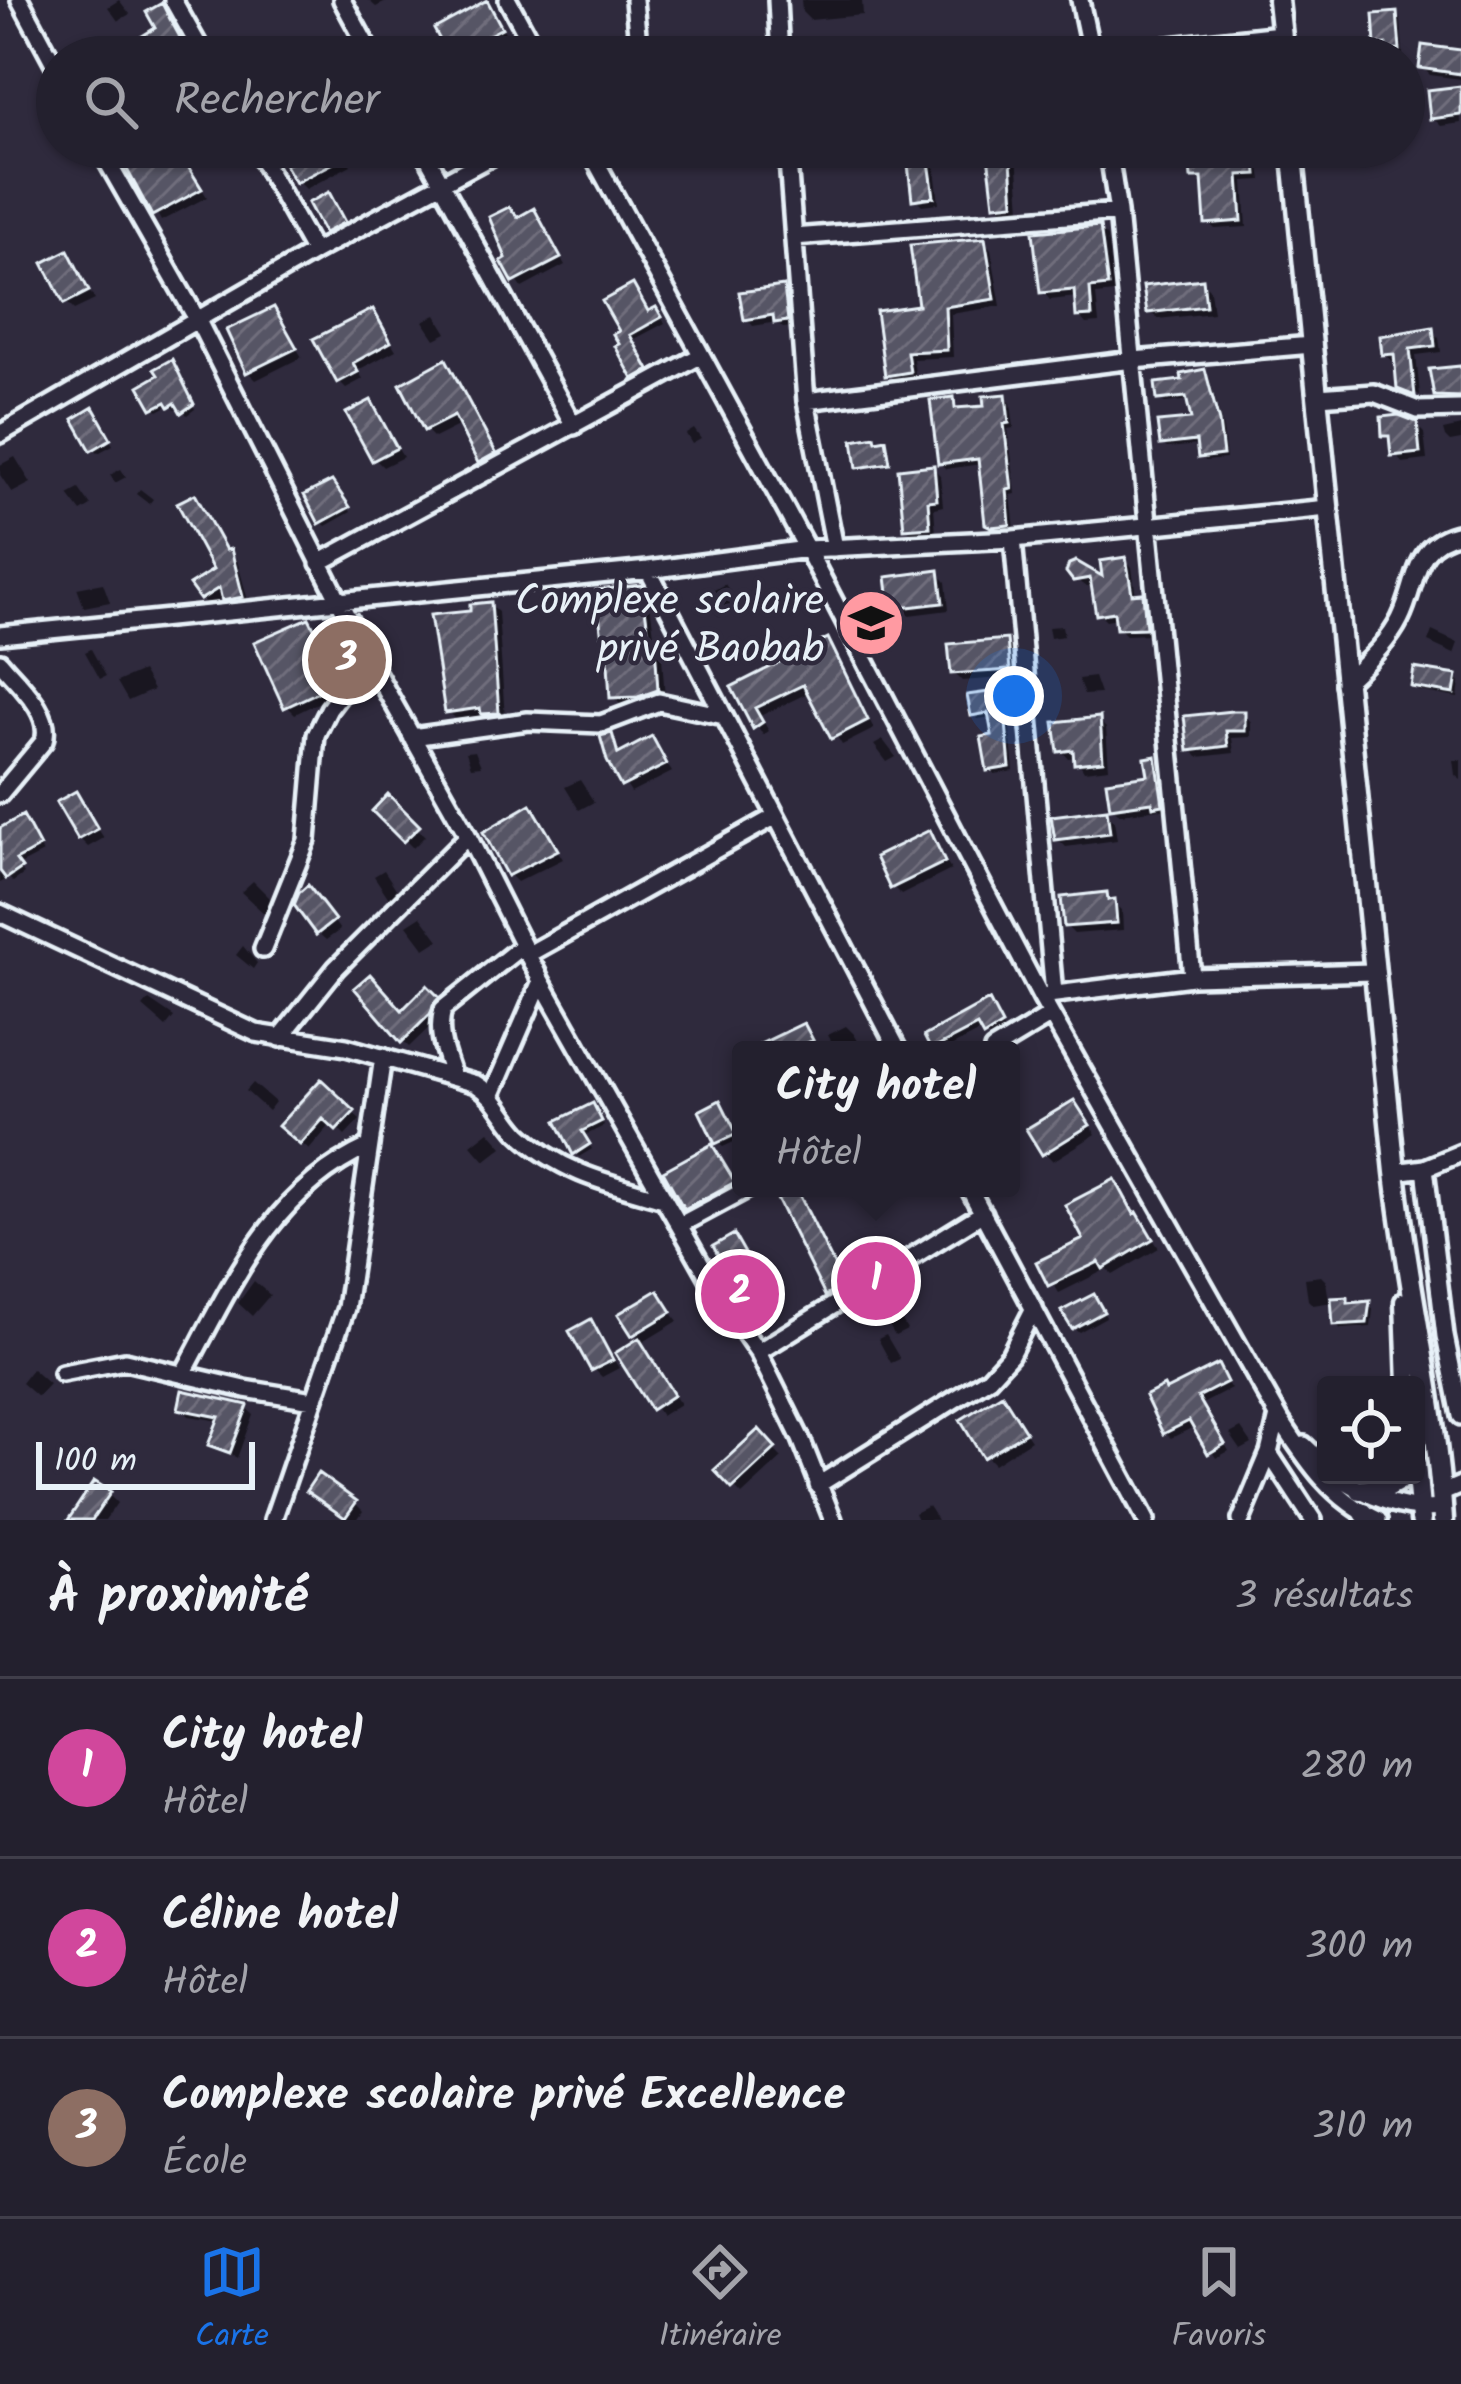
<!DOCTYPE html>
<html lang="fr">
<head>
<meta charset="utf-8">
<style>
	body { margin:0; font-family:Kalam,sans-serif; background:#2b2836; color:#f1f3f6 }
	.controls { position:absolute; right:36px; bottom:36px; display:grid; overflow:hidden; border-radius:12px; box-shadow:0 3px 9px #0004 }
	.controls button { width:108px; height:108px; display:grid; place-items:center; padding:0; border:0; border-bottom:3px solid #403e4a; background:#23202e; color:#f1f3f6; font:60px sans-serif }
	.scale { position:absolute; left:36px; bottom:30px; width:219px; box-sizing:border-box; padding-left:12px; border:6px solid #e8f1f8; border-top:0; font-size:33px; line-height:42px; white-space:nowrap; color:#e8f1f8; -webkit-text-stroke:9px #2f2a3d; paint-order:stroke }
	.you { position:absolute; left:1014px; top:696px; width:42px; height:42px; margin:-30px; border:9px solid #fff; border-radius:50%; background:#1a73e8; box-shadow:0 0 0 18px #1a73e833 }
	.badge { display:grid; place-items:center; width:78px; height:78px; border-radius:50%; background:#1a73e8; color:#fff; font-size:39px; font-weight:700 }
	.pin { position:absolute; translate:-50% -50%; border:6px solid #fff; box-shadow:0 3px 12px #0006 }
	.popup { position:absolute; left:732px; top:1041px; width:288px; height:156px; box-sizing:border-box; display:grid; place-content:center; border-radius:12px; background:#23202e; filter:drop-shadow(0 3px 9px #0005); font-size:39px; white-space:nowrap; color:#a3a3aa }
	.popup b { font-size:45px; color:#f1f3f6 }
	.popup::after { content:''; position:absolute; left:50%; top:100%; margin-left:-24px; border:24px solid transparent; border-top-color:#23202e }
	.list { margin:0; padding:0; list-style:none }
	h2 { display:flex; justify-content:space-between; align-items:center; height:156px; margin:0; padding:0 48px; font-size:51px }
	h2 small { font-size:39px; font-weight:400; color:#a3a3aa }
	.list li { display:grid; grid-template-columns:78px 1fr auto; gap:36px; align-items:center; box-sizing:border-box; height:180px; padding:0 48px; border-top:3px solid #403e4a }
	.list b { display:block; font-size:45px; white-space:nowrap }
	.list p { margin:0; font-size:39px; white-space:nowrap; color:#a3a3aa }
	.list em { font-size:39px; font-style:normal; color:#a3a3aa }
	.icon { flex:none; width:66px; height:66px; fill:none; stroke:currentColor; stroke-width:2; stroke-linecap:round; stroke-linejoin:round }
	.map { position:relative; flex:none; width:1461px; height:1520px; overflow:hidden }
	.search { position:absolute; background:#23202e; box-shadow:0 3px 9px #0004; left:36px; right:36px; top:36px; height:132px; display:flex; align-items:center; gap:30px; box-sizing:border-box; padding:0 42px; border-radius:66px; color:#a3a3aa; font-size:45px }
	.sheet { height:696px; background:#23202e }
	nav { display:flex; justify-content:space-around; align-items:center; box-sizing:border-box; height:168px; border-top:3px solid #403e4a; background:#23202e; font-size:33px; color:#a3a3aa }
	nav a { display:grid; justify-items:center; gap:6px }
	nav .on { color:#1a73e8 }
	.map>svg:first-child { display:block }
	.shadow { fill:#0007 }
	.building { fill:url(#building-hatch); stroke:#e8f1f8; stroke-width:3 }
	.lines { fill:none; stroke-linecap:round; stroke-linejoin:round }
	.minor-casing { stroke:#e8f1f8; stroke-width:24 }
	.major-casing { stroke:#e8f1f8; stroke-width:27 }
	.minor { stroke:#2f2a3d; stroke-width:15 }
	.major { stroke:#2f2a3d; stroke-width:18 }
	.labels { text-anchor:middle; stroke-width:9; stroke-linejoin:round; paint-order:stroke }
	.poi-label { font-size:42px; fill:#e8f1f8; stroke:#2f2a3d; text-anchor:end }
</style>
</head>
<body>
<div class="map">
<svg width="1461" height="1520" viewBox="0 0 1461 1520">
	<defs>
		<pattern id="building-hatch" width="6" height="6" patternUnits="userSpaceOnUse" patternTransform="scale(3)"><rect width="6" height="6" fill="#575565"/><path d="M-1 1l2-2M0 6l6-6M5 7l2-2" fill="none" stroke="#6f6e7c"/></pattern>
	</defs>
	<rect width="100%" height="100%" fill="#2f2a3d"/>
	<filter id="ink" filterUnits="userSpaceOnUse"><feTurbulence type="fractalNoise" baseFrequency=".00833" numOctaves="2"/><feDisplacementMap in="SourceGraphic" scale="24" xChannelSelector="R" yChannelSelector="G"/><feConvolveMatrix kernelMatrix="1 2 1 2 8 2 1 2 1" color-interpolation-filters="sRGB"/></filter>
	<g filter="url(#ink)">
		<path class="shadow" d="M119 0 130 14 118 21 108 7Z
			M368 0H390L376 7Z
			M801 0H862L863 15 810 20 802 12Z
			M487 4 508 37 470 57H453Z
			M1396 16 1401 20 1403 54 1394 55 1378 43Z
			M1461 53V79L1430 75 1422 67Z
			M1460 89 1461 123 1441 126 1433 118Z
			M122 147H226L189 168 207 197 161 221Z
			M326 147H339L351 165 306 189 298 181Z
			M717 147H767L768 153 726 156Z
			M873 147H956L933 151 939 203 922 205 915 198 910 156 880 158Z
			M975 147H1011L1017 153 1021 210 1005 212 997 204 990 150 980 152Z
			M1237 147H1257L1262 180 1244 181 1247 227 1215 229 1208 222 1205 183 1193 177 1238 153Z
			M333 201 347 227 331 236 326 231Z
			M533 212 565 265 522 288 505 262 518 220Z
			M1099 229 1107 237 1114 293 1096 295 1099 323 1086 324 1079 316 1077 297 1050 300 1043 292Z
			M984 241 991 249 1001 306 951 314 953 357 913 359 916 379 896 382 888 375 921 307Z
			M67 254 95 300 74 310 66 302Z
			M1202 282 1210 290 1213 313 1158 319 1149 311Z
			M783 290 790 296 793 327 783 328 777 322 753 326 747 319Z
			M273 311 302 357 256 380 248 372Z
			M373 313 396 350 358 370 363 379 346 388 339 381Z
			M649 314 660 315 665 323 633 340 652 375 640 382 617 335Z
			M436 315 447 333 435 339 423 321Z
			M1432 331 1439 338 1441 352 1416 355 1420 395 1402 388 1397 361H1392L1385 354Z
			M446 362 454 370 502 462 489 469 462 424 434 438 426 430Z
			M175 366 195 409 187 415 180 406 175 409 171 404 158 411 154 407Z
			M1461 369V404L1446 403 1437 395Z
			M1204 372 1209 377 1223 429 1226 459 1205 461 1199 445 1167 448 1162 443 1194 422 1190 400 1165 403 1160 398Z
			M1005 397 1011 403 1014 428 1008 429 1016 494 1011 495 1015 529H994L988 522 981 464 946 469 940 463 953 400 959 410 987 409Z
			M370 404 403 457 383 467 375 459Z
			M97 416 113 445 98 453 93 449Z
			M1415 424 1424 433 1427 460 1402 463 1385 435Z
			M1461 426V440L1450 442 1445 437 1443 430Z
			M694 429 701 439 692 444 686 434Z
			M15 457 31 483 12 493 0 475V465Z
			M933 468 940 475 943 506 934 508 936 533 914 535 907 528Z
			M121 469 126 477 115 483 110 475Z
			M336 488 351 512 326 526 322 522Z
			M79 489 91 506 81 512 68 495Z
			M140 489 153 499 149 504 136 494Z
			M194 497 228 553 237 560 249 604 233 607 223 597 209 606 202 599 216 571Z
			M1125 560 1132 567 1136 597 1149 603 1152 634 1126 635 1119 628 1118 618 1106 620 1099 613 1094 585 1086 587 1070 575V569L1106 582Z
			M938 573 946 582 949 610 901 616 893 608Z
			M103 583 110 602 84 607 77 588Z
			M725 584 739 606 719 617 705 595Z
			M641 588 649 596 656 650 662 657 665 698 621 705 613 697 610 650 606 645Z
			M490 605 498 612 505 719 491 720 486 715 456 719 448 711 474 614Z
			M308 622 346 685 340 692 295 714 287 706Z
			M1048 627 1062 626 1064 636 1050 638Z
			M1432 631 1458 643 1454 654 1428 642Z
			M827 642 835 650 874 729 842 745 810 692 760 716 769 731 763 735 735 689Z
			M1006 642 1014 650 1016 677 962 681 954 673Z
			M91 649 106 676 100 679 85 652Z
			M142 671 153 690 128 701 117 682Z
			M1094 677 1100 694 1084 695 1078 679Z
			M1456 678 1460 683 1458 698 1419 691 1414 686Z
			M1002 693 1007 698 1014 771 995 774 990 770 996 737 992 717 978 719 973 714Z
			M1244 714 1251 722V737L1232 738 1234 753 1198 757 1191 749Z
			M1098 720 1106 728 1109 768 1084 771 1076 757 1068 758 1061 750Z
			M611 736 622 755 651 740 672 772 631 793 610 760Z
			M883 740 896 757 887 762 874 745Z
			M475 751 481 766 471 767 466 752Z
			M1155 759 1163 767 1169 812 1159 809 1120 814 1112 806 1151 778Z
			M1453 760H1461V780L1455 775Z
			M580 780 594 802 579 810 565 787Z
			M76 795 104 838 88 847 80 839Z
			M388 799 425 836 413 848 376 811Z
			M530 807 563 859 517 882 509 874Z
			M1106 812 1114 820 1117 840 1066 847 1058 839Z
			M27 824 43 853 18 866 24 874 13 882 9 878 0 883V833Z
			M929 834 951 870 901 895 893 887Z
			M384 870 400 895 390 900 374 876Z
			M253 881 275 903 269 918 241 892Z
			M1106 895 1122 910 1123 930 1074 934 1066 926Z
			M316 897 340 930 326 940 318 933Z
			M421 916 439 940 425 949 407 925Z
			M243 946 257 963 253 969 236 955Z
			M427 989 444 1006 436 1021 409 1047 403 1041V1014Z
			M149 1000 174 1017 166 1027 143 1007Z
			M993 1009 1004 1031 990 1040 983 1030 945 1050H935L928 1037Z
			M804 1026 819 1049 761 1050Z
			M846 1026 854 1034 863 1050H836L828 1035Z
			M253 1083 275 1102 268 1111 246 1091Z
			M321 1083 360 1120 345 1136 332 1123 309 1150 282 1126Z
			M720 1104 740 1139 723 1147 718 1143Z
			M596 1111 604 1126 584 1136 592 1149 579 1157 560 1123Z
			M1081 1112 1096 1134 1053 1161 1045 1153Z
			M489 1131 503 1147 485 1161 471 1145Z
			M712 1148 741 1191 694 1215 686 1207Z
			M1115 1183 1159 1248 1113 1275 1107 1269 1059 1293 1040 1263 1087 1241Z
			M795 1191 803 1199 850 1294 835 1302 827 1294Z
			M738 1242 753 1269 737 1278 732 1274Z
			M1321 1276 1326 1281 1329 1301 1333 1302 1313 1305 1308 1300 1305 1278Z
			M254 1281 270 1295 252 1316 238 1303Z
			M657 1293 678 1321 640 1344 680 1404 661 1416 619 1354 641 1341 622 1315Z
			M889 1298 907 1330 895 1336 877 1304Z
			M1098 1302 1106 1317 1079 1332 1074 1328Z
			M1334 1302 1368 1304 1373 1309 1371 1327 1341 1329 1336 1324Z
			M591 1323 619 1368 602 1377 594 1369Z
			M886 1335 900 1359 891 1363 878 1339Z
			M1217 1368 1231 1389 1202 1404 1229 1451 1216 1458 1196 1426 1171 1438 1165 1432 1167 1393Z
			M32 1369 49 1384 37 1397 21 1383Z
			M1002 1398 1031 1440 994 1464 986 1456Z
			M182 1408H246L253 1414 237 1458 212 1444 220 1421 189 1416Z
			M1241 1428 1252 1444 1241 1450 1230 1434Z
			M759 1434 782 1458 742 1495 718 1470Z
			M109 1495 117 1503 105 1520H71Z
			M318 1498 355 1503 363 1511 357 1520H349Z
			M928 1506 937 1520H917L914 1513Z"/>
		<path class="building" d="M487 0 502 28 449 57 434 29Z
			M162 3 170 19 191 57H140L131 43 155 28 146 12Z
			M1397 12 1400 50 1387 51 1386 44 1375 45 1373 14Z
			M1422 45 1461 50V74L1419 68Z
			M1461 86V115L1430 119 1427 90Z
			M115 147H208L184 160 202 189 152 216Z
			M319 147H340L345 157 295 183 285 165Z
			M906 147H927L934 197 912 200Z
			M987 147H1010L1014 203 994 205Z
			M1255 149 1257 174 1239 175 1242 221 1205 224 1202 178H1191L1189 153Z
			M329 192 345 222 324 233 308 203Z
			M509 207 518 217 534 208 561 258 513 283 501 261 506 258 489 217Z
			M1100 226 1108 286 1090 288 1092 316 1076 317 1074 290 1040 293 1033 232Z
			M985 238 995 299 945 307 947 350 907 352 910 372 885 376 876 311 918 305 910 245Z
			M68 250 89 291 64 304 43 263Z
			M1203 279 1206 306 1147 313 1143 286Z
			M633 284 648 311 656 307 662 317 630 335 649 370 633 379 615 346 619 344 613 334 619 331 602 301Z
			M784 286 788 321 774 323 773 315 744 320 739 292Z
			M274 307 297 348 246 373 226 330Z
			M373 309 391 342 353 363 358 372 337 383 313 339Z
			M1433 327 1435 346 1410 349 1415 396 1397 389 1394 354 1382 355 1380 336Z
			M172 359 194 404 181 413 175 403 169 407 166 402 152 409 139 386 158 375 154 369Z
			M446 359 496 453 478 463 454 416 424 431 400 384Z
			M1461 366V397L1434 396 1429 369Z
			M1205 369 1219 422 1223 455 1198 458 1196 441 1160 445 1157 422 1191 419 1186 397 1157 400 1155 383 1182 380 1181 374Z
			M1006 394 1009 423 1004 424 1012 489 1007 490 1010 525 991 527 985 524 978 459 938 464 930 400 954 397 955 408 984 406 983 396Z
			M371 400 397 448 372 461 346 413Z
			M93 407 111 439 91 451 73 419Z
			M1399 415 1417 422 1420 453 1391 456 1389 436H1382L1381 417Z
			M875 436 876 441 886 439 890 463 857 468 853 440Z
			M934 465 937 500 928 501 930 527 904 529 898 469Z
			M332 481 350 507 319 524 304 495Z
			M195 494 226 550 231 549 243 597 222 601 219 588 200 600 189 585 213 570 177 503Z
			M1126 557 1132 594 1143 593 1146 628 1116 629 1114 612 1096 615 1090 578 1073 581 1066 572 1069 564 1076 561 1102 576 1100 561Z
			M939 570 943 603 890 609 886 577Z
			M642 585 650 646 655 645 658 690 638 697 610 698 607 646 603 647 596 590Z
			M491 602 499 713 481 714 480 708 445 713 430 615 470 611V604Z
			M309 618 339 676 333 685 284 708 254 642Z
			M828 638 868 720 831 739 803 685 755 708 763 722 753 729 731 687Z
			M1007 639 1010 670 951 674 948 644Z
			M1414 668 1457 675 1454 694 1411 687Z
			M1003 690 1010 767 987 771 981 737 992 735 988 713 971 716 967 695Z
			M1232 711H1245V731H1226L1228 746 1188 751 1184 716Z
			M1100 717 1103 761 1074 764 1073 750 1058 752 1054 722Z
			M612 733 618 754 652 736 667 764 621 787 607 761 600 736Z
			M1156 756 1163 805 1153 807 1152 802 1110 808 1106 781 1148 775 1145 758Z
			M76 791 98 829 78 840 56 802Z
			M388 794 420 826 403 842 372 811Z
			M531 804 558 850 507 876 483 832Z
			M1107 809 1110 833 1055 840 1051 816Z
			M23 815 40 847 16 860 22 868 6 879 0 871V828Z
			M930 830 945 862 890 889 875 857Z
			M308 885 335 920 316 935 294 905 299 893Z
			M1107 892 1108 900 1115 899 1117 923 1064 927 1061 897Z
			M370 974 402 1010 427 985 439 997 430 1014 401 1043 354 988Z
			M989 1000 1002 1025 983 1037 977 1026 931 1050 924 1036Z
			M804 1023 813 1040 792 1050H748Z
			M321 1079 355 1111 336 1131 323 1119 300 1145 278 1126Z
			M720 1100 737 1134 715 1144 699 1111Z
			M1074 1100 1090 1125 1042 1155 1026 1129Z
			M593 1103 602 1121 582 1131 590 1144 573 1155 556 1121Z
			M712 1144 735 1182 684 1209 663 1171Z
			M1115 1179 1134 1214 1137 1212 1153 1239 1103 1269 1099 1262 1048 1286 1036 1262 1083 1239 1065 1205Z
			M796 1188 844 1285 825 1296 776 1197Z
			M734 1234 751 1264 729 1276 713 1246Z
			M658 1290 672 1312 632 1336 618 1314Z
			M1094 1294 1104 1312 1072 1329 1061 1311Z
			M1348 1297V1303L1370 1301 1367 1323 1333 1325 1331 1298Z
			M591 1319 613 1360 591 1371 569 1331Z
			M639 1338 674 1395 651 1410 615 1353Z
			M1218 1364 1227 1382 1198 1397 1225 1444 1208 1454 1189 1421 1163 1434 1145 1396 1164 1386 1166 1390Z
			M182 1390 248 1405 230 1453 208 1445 219 1417 178 1409Z
			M1002 1394 1026 1432 983 1458 960 1420Z
			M759 1429 776 1448 732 1489 714 1470Z
			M318 1473 357 1501 345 1518 306 1491Z
			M94 1481 111 1492 92 1520H68Z"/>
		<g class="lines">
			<g class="minor-casing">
				<path id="minor" d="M20 0 57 69
					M173 0 205 57
					M342 0 373 57
					M508 0 539 57
					M634 0 639 57
					M777 0 780 57
					M1080 0 1092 57
					M1068 57 1281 34
					M99 147 198 321 368 658 468 836 541 981 718 1294 758 1352 801 1439 833 1520
					M255 147 314 252
					M422 147 574 426
					M588 147 807 549 1041 997 1281 1421C1308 1462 1332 1499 1378 1520
					M787 147 806 401 835 548
					M1108 147 1118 212 1192 977
					M794 237 1118 212
					M1318 397 1374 393 1418 410 1461 409
					M806 401 1133 360 1312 345
					M0 434 314 252 509 147
					M1013 539 1054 994
					M319 563 700 356
					M648 570 898 1050
					M0 635 648 570 807 549 1013 539 1328 508
					M0 662C17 683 53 712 44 741L0 794
					M1344 684C1364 664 1387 645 1400 619 1418 583 1412 542 1461 533
					M412 737 528 721 601 724 659 702 724 716
					M0 913 256 1033 346 1047 476 1084C497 1097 503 1116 519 1133 560 1173 611 1184 664 1199
					M263 949 307 840 316 735 329 709 368 658
					M527 955 776 816
					M1048 995 1192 977 1373 972
					M280 1038 336 968 468 836
					M993 1050 1051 1015
					M453 1077C445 1053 436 1034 443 1009L522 946
					M492 1094 541 981
					M1425 1168 1445 1336 1461 1416
					M1395 1172 1425 1168 1461 1153
					M969 1188 1146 1520
					M680 1225 749 1188
					M758 1352 983 1213
					M62 1373 125 1361 245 1389 313 1400
					M183 1374C231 1286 271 1191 368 1147
					M1304 1445 1326 1466
					M1269 1453 1313 1520
					M1337 1475C1367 1497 1404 1512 1442 1508
					M818 1485 989 1378 1010 1355 1034 1308
					M1442 1493 1461 1485
					M273 1520 346 1308 383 1057
					M1241 1520 1269 1453 1278 1416"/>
			</g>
			<g class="major-casing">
				<path id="major" d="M1278 0 1284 57
					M1292 147 1395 1172C1408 1288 1436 1403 1443 1520
					M1405 1302 1408 1385
					M1416 1464 1421 1520
					M1360 1490 1388 1487 1409 1475
					M1364 1513 1369 1520"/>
			</g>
			<use href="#minor" class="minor"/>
			<use href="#major" class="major"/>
		</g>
	</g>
	<defs>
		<g id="school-disc" transform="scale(3.45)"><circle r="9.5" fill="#ff9aa2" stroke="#2f2a3d"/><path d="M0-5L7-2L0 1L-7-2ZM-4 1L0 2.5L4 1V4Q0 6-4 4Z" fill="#111"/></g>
	</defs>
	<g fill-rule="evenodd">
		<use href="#school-disc" x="871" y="623"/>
	</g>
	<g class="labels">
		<g class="poi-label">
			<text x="824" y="614">Complexe scolaire<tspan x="824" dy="48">privé Baobab</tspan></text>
		</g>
	</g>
</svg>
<div class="controls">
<button><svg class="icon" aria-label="locate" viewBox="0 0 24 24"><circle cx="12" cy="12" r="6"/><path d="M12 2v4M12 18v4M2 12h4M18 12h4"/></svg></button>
</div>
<div class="scale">100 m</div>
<div class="you"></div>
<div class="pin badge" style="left:876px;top:1281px;background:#d1479c">1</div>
<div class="popup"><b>City hotel</b>Hôtel</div>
<div class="pin badge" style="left:740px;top:1294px;background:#d1479c">2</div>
<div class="pin badge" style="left:347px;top:660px;background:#8d6e63">3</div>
<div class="search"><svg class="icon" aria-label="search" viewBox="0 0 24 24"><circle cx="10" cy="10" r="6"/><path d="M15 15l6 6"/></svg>Rechercher</div>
</div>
<section class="sheet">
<h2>À proximité<small>3 résultats</small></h2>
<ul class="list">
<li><span class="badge" style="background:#d1479c">1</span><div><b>City hotel</b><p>Hôtel</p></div><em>280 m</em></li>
<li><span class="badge" style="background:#d1479c">2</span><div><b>Céline hotel</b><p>Hôtel</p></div><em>300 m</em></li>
<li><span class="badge" style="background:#8d6e63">3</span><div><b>Complexe scolaire privé Excellence</b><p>École</p></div><em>310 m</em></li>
</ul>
</section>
<nav>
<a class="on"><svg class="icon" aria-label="map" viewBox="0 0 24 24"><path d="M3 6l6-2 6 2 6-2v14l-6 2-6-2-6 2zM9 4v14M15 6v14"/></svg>Carte</a>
<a><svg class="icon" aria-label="directions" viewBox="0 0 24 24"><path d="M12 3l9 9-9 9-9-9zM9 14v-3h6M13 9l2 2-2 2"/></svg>Itinéraire</a>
<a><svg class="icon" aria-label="saved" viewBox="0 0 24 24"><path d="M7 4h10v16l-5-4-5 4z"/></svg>Favoris</a>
</nav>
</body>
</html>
